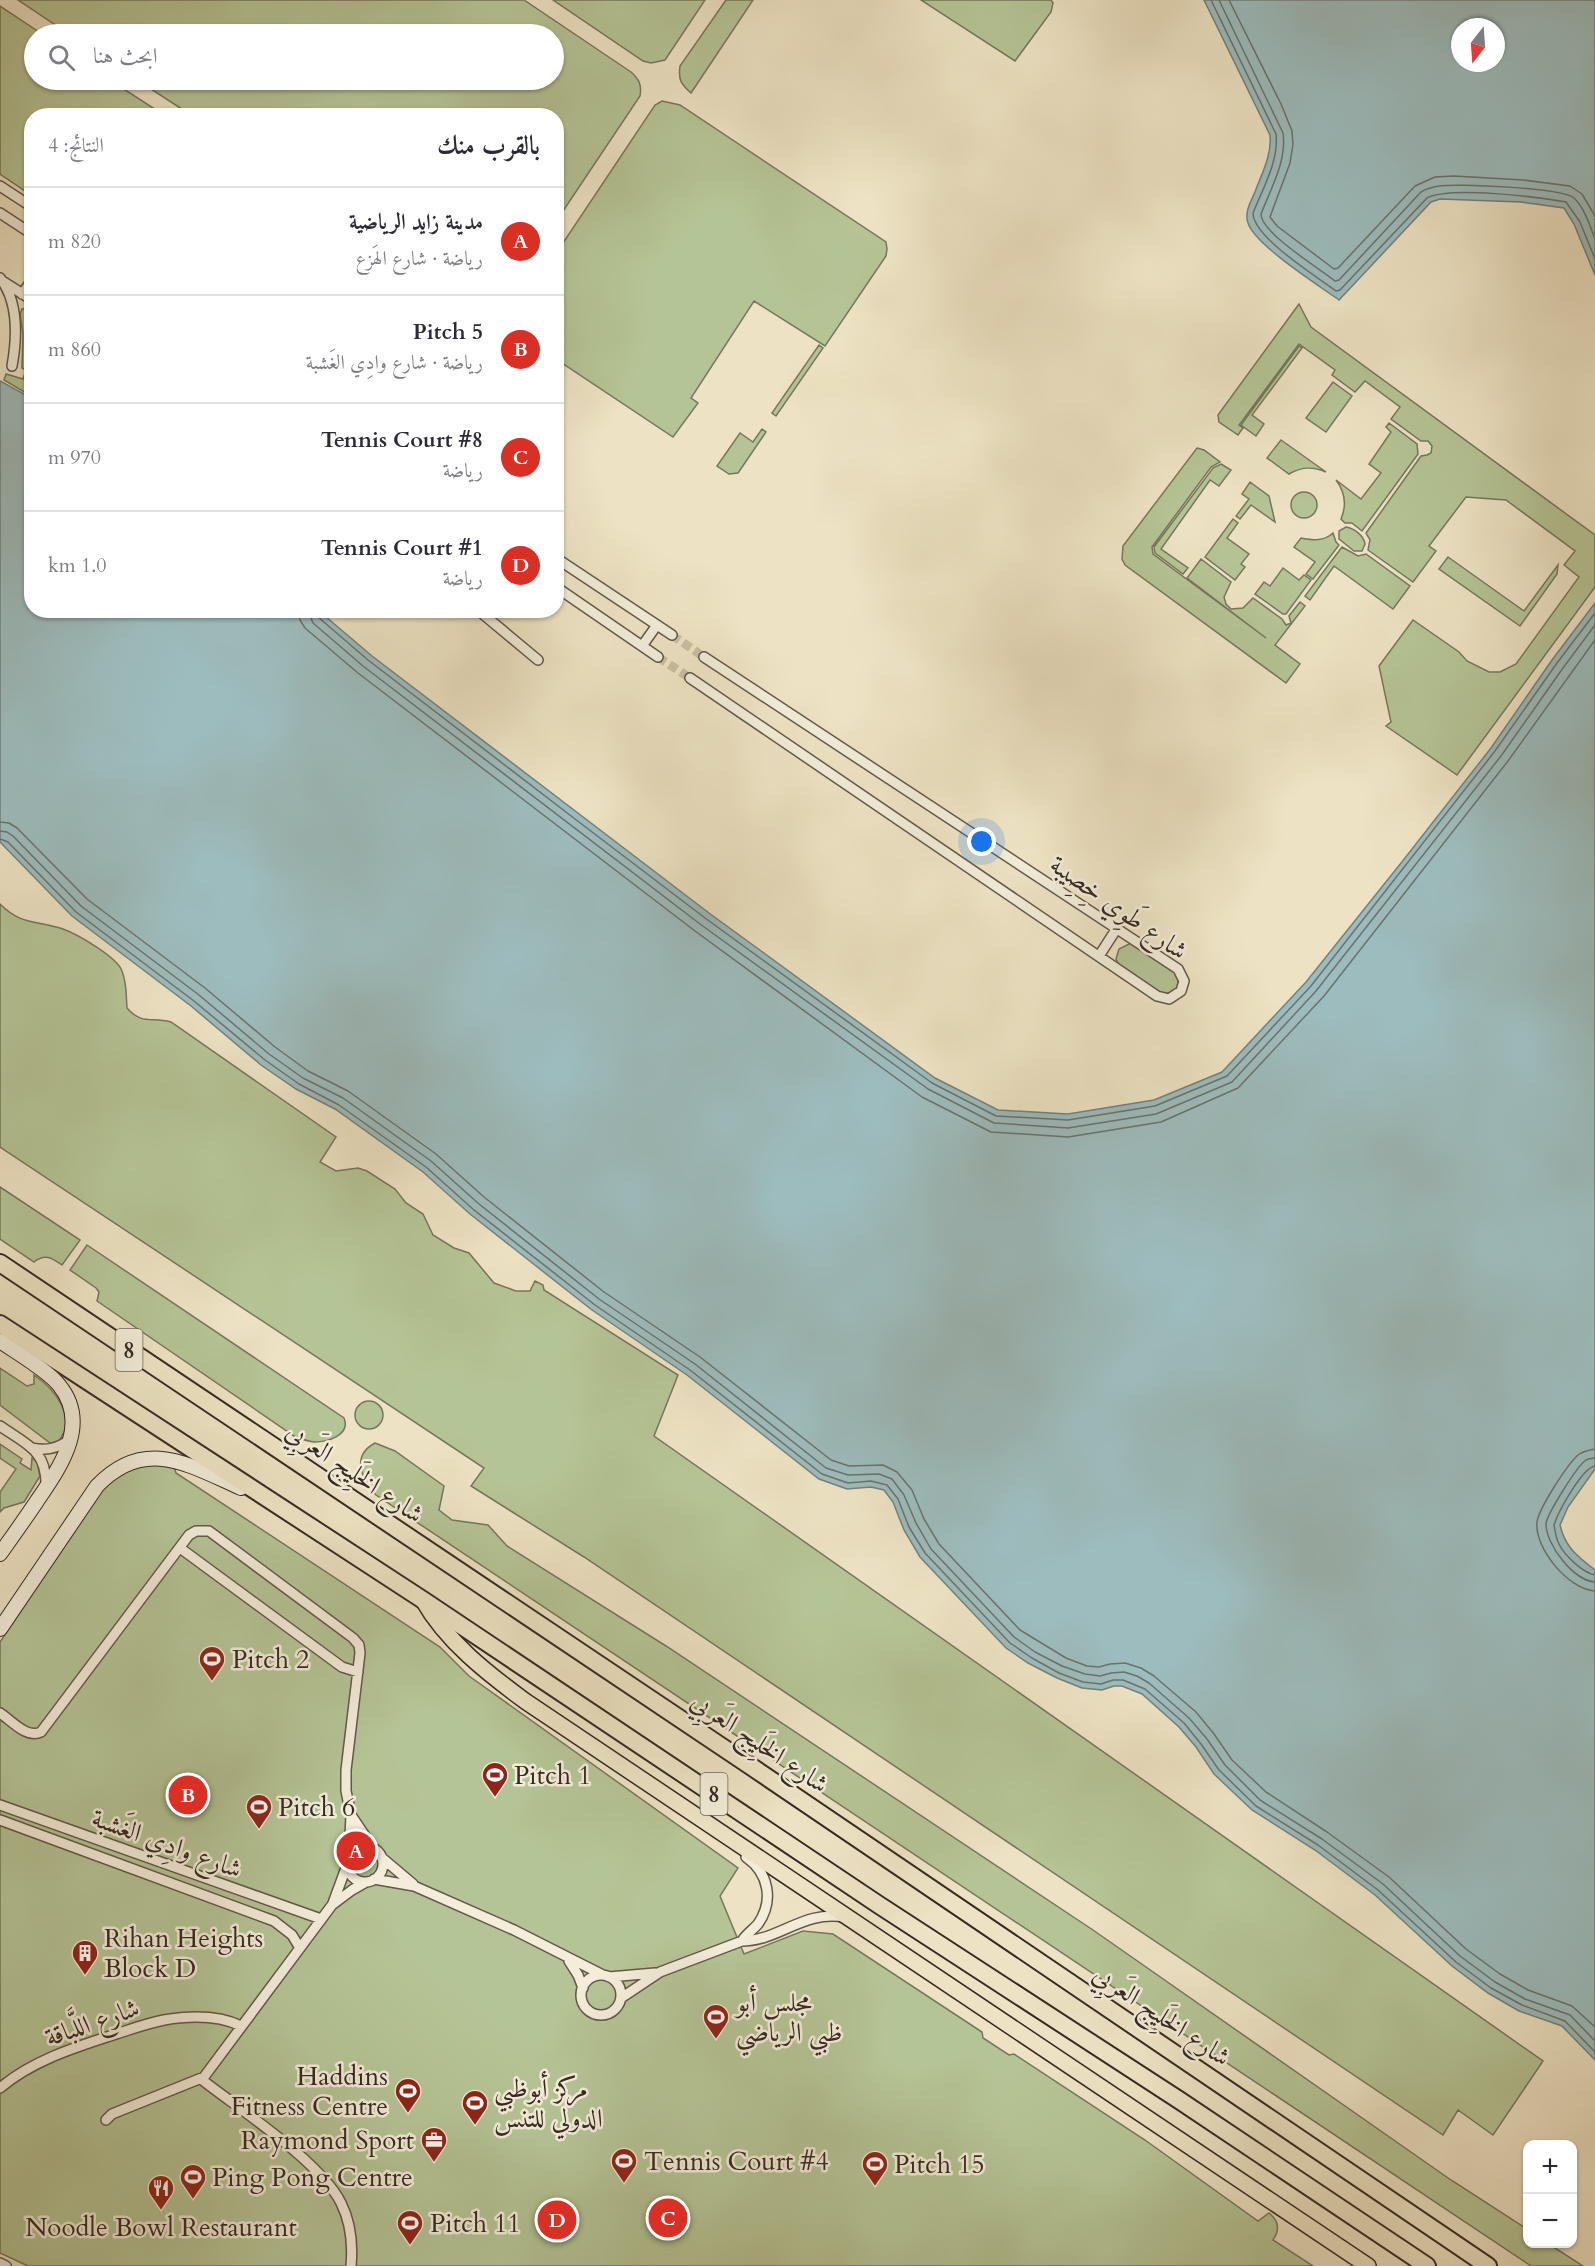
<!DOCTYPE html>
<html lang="ar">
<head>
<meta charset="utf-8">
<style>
	body { margin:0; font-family:Cardo,Amiri,serif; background:#f2f2f3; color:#2b2b33; direction:rtl }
	.controls { position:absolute; right:18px; bottom:18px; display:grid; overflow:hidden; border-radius:12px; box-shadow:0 2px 4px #0004 }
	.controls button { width:54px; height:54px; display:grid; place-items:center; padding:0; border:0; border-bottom:2px solid #e1e1e2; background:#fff; color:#2b2b33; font:30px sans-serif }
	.compass { position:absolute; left:1451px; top:18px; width:54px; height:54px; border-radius:50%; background:#fff; box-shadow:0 2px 4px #0004; rotate:197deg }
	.you { position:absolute; left:982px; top:842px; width:21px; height:21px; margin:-15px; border:4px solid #fff; border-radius:50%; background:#1a73e8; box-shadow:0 0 0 9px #1a73e833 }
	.badge { display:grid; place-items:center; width:39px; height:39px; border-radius:50%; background:#d93025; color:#fff; font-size:20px; font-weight:700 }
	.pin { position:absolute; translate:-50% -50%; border:3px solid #fff; box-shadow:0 2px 6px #0006 }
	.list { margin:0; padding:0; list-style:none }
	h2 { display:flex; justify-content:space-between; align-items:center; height:78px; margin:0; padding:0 24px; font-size:26px }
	h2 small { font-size:20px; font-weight:400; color:#7c7c81 }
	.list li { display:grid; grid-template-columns:39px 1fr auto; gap:18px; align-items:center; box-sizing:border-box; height:108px; padding:0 24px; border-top:2px solid #e1e1e2 }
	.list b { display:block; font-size:22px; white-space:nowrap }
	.list p { margin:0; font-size:20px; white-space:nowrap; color:#7c7c81 }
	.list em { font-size:20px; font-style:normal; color:#7c7c81 }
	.icon { flex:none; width:33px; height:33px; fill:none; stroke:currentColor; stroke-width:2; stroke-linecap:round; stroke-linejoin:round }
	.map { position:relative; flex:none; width:1595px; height:2266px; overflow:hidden; direction:ltr }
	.search { position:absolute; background:#fff; box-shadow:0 2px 4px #0004; left:24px; top:24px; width:540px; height:66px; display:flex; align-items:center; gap:15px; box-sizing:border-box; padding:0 21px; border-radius:33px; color:#7c7c81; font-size:22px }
	.panel { position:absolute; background:#fff; box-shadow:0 2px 4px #0004; left:24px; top:108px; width:540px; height:510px; border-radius:24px; direction:rtl }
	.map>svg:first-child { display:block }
	.green { fill:#b5c496; stroke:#75775c; stroke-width:1.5 }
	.water { fill:#9dbcbd; stroke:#73827f; stroke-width:1.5; fill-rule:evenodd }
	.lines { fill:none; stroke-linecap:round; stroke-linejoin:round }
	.shore { stroke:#69736f; stroke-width:1.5 }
	.street-tunnel { stroke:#c8bea3; stroke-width:9; stroke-dasharray:9 4.5; stroke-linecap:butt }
	.street-casing { stroke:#63584a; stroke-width:12 }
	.secondary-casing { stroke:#352a21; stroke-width:16 }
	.primary-casing { stroke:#352a21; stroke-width:18 }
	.highway-casing { stroke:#352a21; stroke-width:20 }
	.street { stroke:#f3edd9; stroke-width:9 }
	.secondary { stroke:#f3edd9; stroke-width:14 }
	.primary { stroke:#ede3c4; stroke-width:15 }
	.highway { stroke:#ede3c4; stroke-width:16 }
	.labels { text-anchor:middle; stroke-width:5; stroke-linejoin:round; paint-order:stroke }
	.shield { fill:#f3edd9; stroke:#6e6458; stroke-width:1.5 }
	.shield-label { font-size:24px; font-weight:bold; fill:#352a21 }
	.street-label { font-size:26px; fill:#352a21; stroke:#f3edd9 }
	.poi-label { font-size:26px; fill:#352a21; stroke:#f3edd9; text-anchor:start }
</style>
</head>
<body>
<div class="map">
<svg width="1595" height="2266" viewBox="0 0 1595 2266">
	<rect width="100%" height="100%" fill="#ede3c4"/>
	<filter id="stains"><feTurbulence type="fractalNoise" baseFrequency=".00333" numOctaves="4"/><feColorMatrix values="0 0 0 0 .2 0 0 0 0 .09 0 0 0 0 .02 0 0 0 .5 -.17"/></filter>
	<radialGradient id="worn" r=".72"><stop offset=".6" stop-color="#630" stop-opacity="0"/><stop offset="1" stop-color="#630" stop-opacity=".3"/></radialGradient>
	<path class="green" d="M18 0H524L631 72C639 79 642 85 640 96L557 220 556 116 191 115 137 80H554V34H69Z
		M553 0H705L665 60 651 63 643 61Z
		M726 0H753L691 93C681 84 678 80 680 66Z
		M921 0H1051L1053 3 1051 12 1015 61Z
		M0 6 42 34H34V80H110L164 115 32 116 31 195 0 174Z
		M662 101 680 105 886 242 887 249 886 256 825 346 754 301 691 398 698 403 673 437 556 359 557 252 655 105Z
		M1299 304 1311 327 1595 535V587L1457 775 1386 726 1391 722 1379 666 1413 620 1459 652 1467 661 1489 672H1500L1516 664 1579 577 1564 565 1575 551 1506 500 1466 497 1429 546 1436 551 1413 582 1368 550 1370 540 1366 533 1421 456 1427 455 1431 453 1432 446 1428 441H1421L1391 419 1400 407 1365 381 1355 392 1332 375 1335 370 1299 344 1239 425 1243 428 1238 435 1219 422 1218 415Z
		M27 308 31 311V345L26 354 31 358V396L4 380 6 374 23 379 26 370 22 368 23 334 20 314 22 309Z
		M819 345 823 348 776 416 772 413Z
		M1299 346 1302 348 1252 415 1264 424 1256 436 1241 425Z
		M1333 382 1352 396 1326 432 1306 418Z
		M1389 423 1417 444 1418 454 1362 531 1352 523H1345L1341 519C1347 505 1345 492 1336 480L1361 499 1381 473 1369 464 1391 432 1386 427Z
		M762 429 766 432 738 473 729 474 717 466 740 433 753 442Z
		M1281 440 1326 472C1312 466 1301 467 1289 474L1267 458Z
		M1197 448 1204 450 1220 462 1211 467 1152 547 1153 554 1266 638 1187 578 1201 559 1231 582 1224 597 1226 604 1231 609 1243 608 1253 598 1282 619 1286 625 1291 623 1289 616 1300 602 1305 606 1275 645 1300 664 1286 683 1125 565 1122 559 1123 546Z
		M1221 464 1231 470 1219 486 1210 480 1161 549 1188 568 1183 574 1155 553 1154 547 1213 468Z
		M1250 482 1269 496 1275 522 1251 505 1240 519 1236 516 1249 499 1242 494Z
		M1291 505a13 13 0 1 1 26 0a13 13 0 1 1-26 0Z
		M1233 519 1238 523 1227 538 1249 554 1241 564 1245 567 1235 580 1205 557Z
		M1346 527C1354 528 1364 536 1365 544L1362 551H1354L1339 539V531Z
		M1333 533 1336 542 1339 545 1313 579 1306 574 1315 562 1294 547 1301 538C1313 540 1323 542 1333 533Z
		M1342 547 1358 556 1366 554 1410 586 1393 609 1334 566 1310 600 1305 596Z
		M1448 557 1524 611 1558 565 1557 574 1520 626 1439 569Z
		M1283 568 1299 580 1304 575 1311 580 1286 614H1283L1255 594 1264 582 1270 586Z
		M0 904C22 926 36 920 63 929 77 934 117 957 122 971 127 984 126 995 127 1008 143 1026 152 1016 171 1022L336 1137 320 1162 336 1171 358 1168 367 1171 395 1189 406 1203 423 1214 433 1235 454 1248 469 1253 494 1283 516 1291H530L535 1281 543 1285 544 1290 678 1375 654 1436 1543 2061 1493 2135 1458 2110 1443 2135 584 1557 471 1486 484 1468 0 1147Z
		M1131 943C1147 953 1190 969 1175 991L1161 995 1120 967 1116 959 1119 949Z
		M0 1187 80 1240 62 1265C52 1258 45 1253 34 1262L0 1239Z
		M87 1245 344 1418C351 1435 328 1442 314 1442 307 1441 301 1439 294 1436L97 1301 99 1292 96 1288 70 1270Z
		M0 1368 27 1386 34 1384V1375C55 1389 78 1418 58 1442L50 1443 0 1405Z
		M355 1415a14 14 0 1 1 28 0a14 14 0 1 1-28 0Z
		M375 1443 395 1451 444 1486 439 1510 452 1520 488 1525 507 1546 666 1646 1093 1930 1451 2180 1527 2229 1528 2244H1549L1583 2266H1531L376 1495C361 1478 351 1456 375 1443Z
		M0 1444 22 1459 20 1463 31 1470 32 1458 37 1462 40 1476 24 1502 4 1508 0 1512V1492L16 1469 0 1458Z
		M173 1464 176 1473 440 1647 469 1676 738 1868 720 1896 744 1954 803 1931 833 1934 982 2032 983 2038 1009 2055 1014 2054 1145 2140 1258 2221 1269 2213C1279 2221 1280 2230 1273 2240L1313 2266H28L0 2253V1642L106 1485 132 1465Z"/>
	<path class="water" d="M1204 0H1595V275L1574 224 1564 208 1521 202 1440 199 1431 202 1339 300C1318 285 1255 245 1248 223 1244 213 1251 201 1255 192 1262 173 1272 155 1270 135ZM1460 27H1496V63H1460Z
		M0 381 31 398 32 610 319 611 372 656 709 913 935 1078 998 1110 1068 1114 1154 1100 1222 1072 1306 982 1405 858 1491 748 1552 660 1595 603V1469L1568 1507 1560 1525C1565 1547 1577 1556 1595 1570V2060L1562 2026 1519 2011 1488 1993 1452 1966 1375 1895 1315 1850 1252 1810 1214 1774 1196 1747 1179 1727 1142 1694 1122 1686H1114L1102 1690 1082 1688 1057 1678 1028 1663 1006 1648 920 1557 904 1530 893 1502 884 1490 871 1487 847 1489 819 1479 687 1375 592 1310 470 1214 423 1172 335 1109 296 1089 261 1065 191 1006 72 916 0 842Z"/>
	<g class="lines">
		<path class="shore" d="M1211 0 1276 134C1279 161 1263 188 1253 213 1253 237 1316 276 1336 291L1340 290 1427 198C1450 186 1538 197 1566 202L1580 222 1595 259
			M1219 0 1283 133C1287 161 1271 188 1261 214 1261 233 1319 268 1335 281L1339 280 1421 192C1426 189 1432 187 1439 186 1456 183 1563 188 1574 198 1584 207 1590 226 1595 239
			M1229 0 1281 104 1292 131 1293 144 1290 163 1270 217 1277 226 1334 269 1338 268 1415 186 1435 177 1454 176 1523 180 1570 186 1582 194 1595 216
			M299 610 300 620 305 628 358 673 695 931 922 1097 991 1132 1068 1137 1161 1122 1238 1088 1324 996 1508 761 1595 640
			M308 610 313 623 363 666 700 924 928 1089 994 1123 1068 1128 1156 1114 1232 1082 1316 991 1501 756 1563 668 1595 625
			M316 610 318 617 368 660 575 819 705 918 932 1083 996 1116 1068 1120 1155 1106 1227 1076 1311 986 1495 751 1557 663 1595 613
			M0 822 9 823 17 828 87 899 205 988 275 1047 308 1071 348 1091 436 1154 484 1197 604 1292 700 1357 831 1460 849 1466 883 1465 897 1472 912 1490 924 1519 939 1544 1020 1630 1066 1658 1087 1666 1099 1667 1110 1664 1125 1663 1141 1668 1154 1676 1196 1712 1214 1734 1232 1760 1266 1792 1327 1832 1389 1877 1466 1949 1500 1974 1528 1990 1572 2006 1595 2027
			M0 831 7 832 13 836 81 906 199 995 269 1054 303 1078 343 1098 431 1161 479 1204 599 1299 695 1364 826 1468 848 1475 879 1474 892 1479 904 1495 916 1523 931 1549 1014 1637 1035 1652 1062 1666 1085 1674 1100 1676 1111 1673 1124 1672 1137 1676 1149 1683 1189 1718 1207 1739 1225 1765 1260 1800 1322 1839 1383 1884 1460 1956 1495 1982 1525 1999 1570 2015 1595 2041
			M0 839 8 842 76 912 194 1001 265 1060 299 1084 339 1105 426 1167 474 1210 595 1305 690 1370 822 1474 848 1483 871 1481 887 1485 898 1499 909 1527 925 1553 1010 1643 1032 1658 1059 1673 1083 1682 1101 1684 1113 1680H1123L1145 1689 1184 1723 1201 1744 1219 1770 1256 1806 1318 1845 1378 1890 1456 1962 1491 1988 1522 2005 1565 2021 1595 2052
			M1595 1449C1589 1450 1583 1451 1578 1455 1567 1465 1539 1508 1537 1522 1534 1548 1569 1590 1595 1591
			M1595 1458C1591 1459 1590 1458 1586 1460 1577 1466 1547 1514 1546 1524 1546 1545 1574 1581 1595 1582
			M1595 1466C1582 1468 1558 1512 1554 1525 1555 1531 1556 1538 1559 1544 1564 1555 1583 1573 1595 1575"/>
		<path class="street-tunnel" d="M672 635 704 657
			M658 657 690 678"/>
		<g class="street-casing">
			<path id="street" d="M0 186 32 207
				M0 213 32 234
				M0 278C19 302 17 338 12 366
				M4 282 32 300
				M22 294 32 280
				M31 353 32 352
				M556 558 672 635
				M556 587 658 657
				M478 610 538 660
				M642 646 657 625
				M690 678 1157 996 1169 999 1181 991 1184 981 1178 969 704 657
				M1099 956 1117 928
				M0 1426C26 1444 47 1450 46 1486
				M32 1448C46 1451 57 1449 69 1440
				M180 1548 342 1667 358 1672
				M0 1713C12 1721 27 1739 41 1732L189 1535 196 1531H209L353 1638 359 1645 360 1653 346 1770V1791L351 1815 349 1857
				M0 1805 321 1919
				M351 1815 373 1848
				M0 1820 274 1921 292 1935 300 1948
				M347 1864a18 18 0 1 1 36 0a18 18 0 1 1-36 0Z
				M381 1857 413 1884
				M374 1879 414 1886 514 1930 603 1975
				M333 1903 347 1865
				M742 1941C746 1934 753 1930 758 1924 774 1901 769 1873 746 1857
				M569 1961 578 1975 583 1988
				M581 1995a20 20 0 1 1 40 0a20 20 0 1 1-40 0Z
				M609 1977 655 1973
				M621 1998 660 1972 742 1941C778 1941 804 1910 844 1917
				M201 2079C239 2109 321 2162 341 2203 351 2223 353 2244 351 2266
				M0 2088C33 2060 76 2047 116 2034 132 2029 148 2023 164 2020 188 2016 218 2015 241 2026
				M106 2120 112 2114 204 2077 332 1905 352 1890 366 1882
				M0 2263 6 2266"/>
		</g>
		<g class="secondary-casing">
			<path id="secondary" d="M0 1341C17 1353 47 1370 59 1385 91 1424 60 1467 37 1501 25 1519 12 1537 0 1554
				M0 1629 97 1486C145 1436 189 1465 241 1488"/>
		</g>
		<g class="primary-casing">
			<path id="primary" d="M423 1600C446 1641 487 1673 525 1701L1368 2266"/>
		</g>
		<g class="highway-casing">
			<path id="highway" d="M0 1263 749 1765 1488 2266
				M0 1324 423 1600 879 1905 1179 2100 1427 2266"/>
		</g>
		<use href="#street" class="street"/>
		<use href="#secondary" class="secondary"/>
		<use href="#primary" class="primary"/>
		<use href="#highway" class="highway"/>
	</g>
	<defs>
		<g id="stadium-pin" transform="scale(1.35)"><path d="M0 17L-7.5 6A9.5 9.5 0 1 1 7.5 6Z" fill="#8f2418" stroke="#f3edd9"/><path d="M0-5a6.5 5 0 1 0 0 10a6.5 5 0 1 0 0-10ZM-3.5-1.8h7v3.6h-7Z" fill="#fff"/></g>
		<g id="building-pin" transform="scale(1.35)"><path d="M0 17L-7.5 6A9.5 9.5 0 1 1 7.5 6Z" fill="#8f2418" stroke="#f3edd9"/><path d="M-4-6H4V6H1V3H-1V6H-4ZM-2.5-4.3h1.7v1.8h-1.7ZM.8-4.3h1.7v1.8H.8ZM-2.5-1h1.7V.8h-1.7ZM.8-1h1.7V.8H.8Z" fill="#fff"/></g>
		<g id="office-pin" transform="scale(1.35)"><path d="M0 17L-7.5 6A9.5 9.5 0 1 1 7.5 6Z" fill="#8f2418" stroke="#f3edd9"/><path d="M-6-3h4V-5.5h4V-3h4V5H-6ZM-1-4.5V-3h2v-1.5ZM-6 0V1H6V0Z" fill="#fff"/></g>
		<g id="restaurant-pin" transform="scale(1.35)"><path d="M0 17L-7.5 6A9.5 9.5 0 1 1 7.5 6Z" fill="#8f2418" stroke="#f3edd9"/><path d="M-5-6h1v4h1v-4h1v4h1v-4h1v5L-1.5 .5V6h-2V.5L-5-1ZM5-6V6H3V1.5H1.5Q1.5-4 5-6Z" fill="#fff"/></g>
	</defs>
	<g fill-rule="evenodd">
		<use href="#stadium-pin" x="212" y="1659"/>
		<use href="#stadium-pin" x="495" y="1775"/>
		<use href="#stadium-pin" x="259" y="1807"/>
		<use href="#building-pin" x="85" y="1953"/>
		<use href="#stadium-pin" x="716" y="2017"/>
		<use href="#stadium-pin" x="408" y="2091"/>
		<use href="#stadium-pin" x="475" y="2103"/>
		<use href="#office-pin" x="434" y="2140"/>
		<use href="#stadium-pin" x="624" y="2161"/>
		<use href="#stadium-pin" x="875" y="2164"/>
		<use href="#stadium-pin" x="193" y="2177"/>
		<use href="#restaurant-pin" x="161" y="2188"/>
		<use href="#stadium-pin" x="410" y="2223"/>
	</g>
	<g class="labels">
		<g class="shield">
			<rect x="115.5" y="1329" width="27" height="42" rx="4.5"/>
			<rect x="700.5" y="1773" width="27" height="42" rx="4.5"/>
		</g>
		<g class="shield-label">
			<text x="129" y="1358">8</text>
			<text x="714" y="1802">8</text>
		</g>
		<g class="street-label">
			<text transform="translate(1119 907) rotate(35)" y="9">شارع طَوِي خِصِيبة</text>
			<text transform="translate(355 1472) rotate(34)" y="9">شارع الخَلِيج العَربِي</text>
			<text transform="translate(760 1742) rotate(34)" y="9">شارع الخَلِيج العَربِي</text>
			<text transform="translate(167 1843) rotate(20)" y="9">شارع وادِي الغَشبة</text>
			<text transform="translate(1162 2015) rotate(34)" y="9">شارع الخَلِيج العَربِي</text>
			<text transform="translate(92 2022) rotate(-19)" y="9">شارع اللَّباقة</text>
		</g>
		<g class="poi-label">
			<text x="232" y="1668">Pitch 2</text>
			<text x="514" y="1784">Pitch 1</text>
			<text x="278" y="1816">Pitch 6</text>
			<text x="104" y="1947">Rihan Heights<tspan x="104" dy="30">Block D</tspan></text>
			<text x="736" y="2011">مجلس أبو<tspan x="736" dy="30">ظبي الرياضي</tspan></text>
			<text x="388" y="2085" text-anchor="end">Haddins<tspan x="388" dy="30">Fitness Centre</tspan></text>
			<text x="494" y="2097">مركز أبوظبي<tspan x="494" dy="30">الدولي للتنس</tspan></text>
			<text x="414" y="2149" text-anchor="end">Raymond Sport</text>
			<text x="644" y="2170">Tennis Court #4</text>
			<text x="894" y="2173">Pitch 15</text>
			<text x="212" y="2186">Ping Pong Centre</text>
			<text x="430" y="2232">Pitch 11</text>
			<text x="161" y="2236" text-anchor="middle">Noodle Bowl Restaurant</text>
		</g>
	</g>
	<rect width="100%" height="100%" filter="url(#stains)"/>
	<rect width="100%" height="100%" fill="url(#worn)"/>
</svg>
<div class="controls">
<button>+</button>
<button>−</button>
</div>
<svg class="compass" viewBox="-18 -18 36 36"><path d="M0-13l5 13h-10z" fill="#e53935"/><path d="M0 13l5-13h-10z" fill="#7c7c81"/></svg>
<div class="you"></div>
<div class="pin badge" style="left:356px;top:1851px">A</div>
<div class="pin badge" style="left:188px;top:1795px">B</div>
<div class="pin badge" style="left:668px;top:2218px">C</div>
<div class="pin badge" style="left:557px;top:2220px">D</div>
<div class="search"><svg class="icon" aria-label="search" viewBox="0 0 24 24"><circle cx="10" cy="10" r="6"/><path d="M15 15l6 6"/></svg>ابحث هنا</div>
<section class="panel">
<h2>بالقرب منك<small>النتائج: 4</small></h2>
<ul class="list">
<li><span class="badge">A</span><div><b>مدينة زايد الرياضية</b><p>رياضة · شارع الهَزع</p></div><em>820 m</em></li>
<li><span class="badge">B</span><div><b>Pitch 5</b><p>رياضة · شارع وادِي الغَشبة</p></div><em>860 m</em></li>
<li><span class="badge">C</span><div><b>Tennis Court #8</b><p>رياضة</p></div><em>970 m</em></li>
<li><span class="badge">D</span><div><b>Tennis Court #1</b><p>رياضة</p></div><em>1.0 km</em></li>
</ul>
</section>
</div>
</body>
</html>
